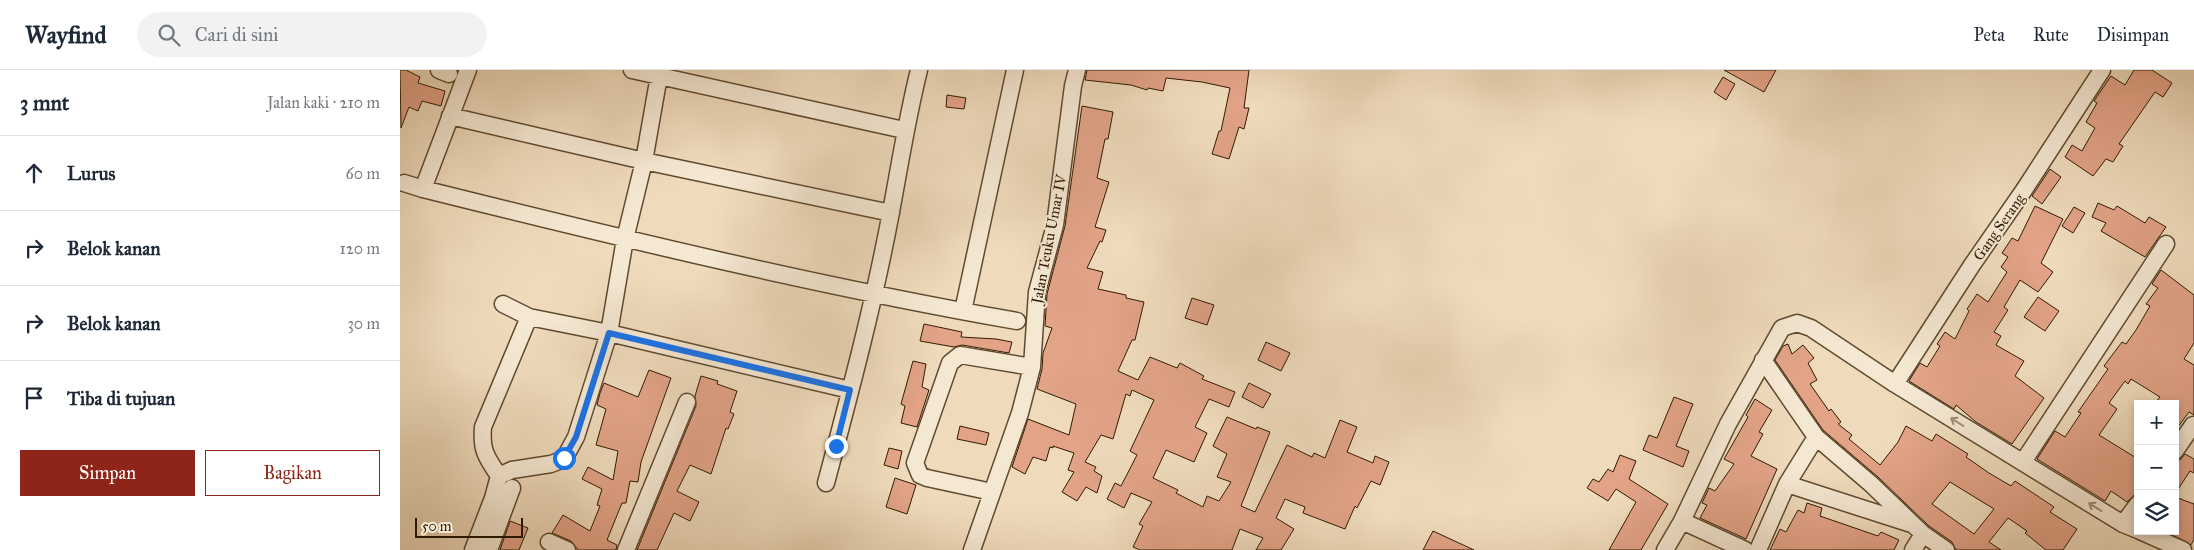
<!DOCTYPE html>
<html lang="id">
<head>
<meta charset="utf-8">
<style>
	body { margin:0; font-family:"IM FELL Great Primer",serif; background:#f2f2f3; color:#1f2937 }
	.controls { position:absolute; right:15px; bottom:15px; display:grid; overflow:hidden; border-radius:0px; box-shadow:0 2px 8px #0003 }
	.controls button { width:45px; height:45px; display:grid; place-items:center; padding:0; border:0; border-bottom:1px solid #e0e1e3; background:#fff; color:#1f2937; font:25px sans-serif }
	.scale { position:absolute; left:15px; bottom:12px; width:108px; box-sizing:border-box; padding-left:5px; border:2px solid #311b00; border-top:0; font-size:14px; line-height:18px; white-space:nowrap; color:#311b00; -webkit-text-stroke:4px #f5e8d3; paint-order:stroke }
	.stop { position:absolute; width:15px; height:15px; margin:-11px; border:4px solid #1a73e8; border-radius:50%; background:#fff }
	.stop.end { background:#1a73e8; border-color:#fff; box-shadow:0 1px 5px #0008 }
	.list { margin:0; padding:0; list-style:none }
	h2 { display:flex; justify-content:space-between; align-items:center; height:65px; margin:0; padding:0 20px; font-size:21px }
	h2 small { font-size:16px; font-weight:400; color:#747a83 }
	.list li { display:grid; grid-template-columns:32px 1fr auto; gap:15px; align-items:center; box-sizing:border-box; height:75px; padding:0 20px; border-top:1px solid #e0e1e3 }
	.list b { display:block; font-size:19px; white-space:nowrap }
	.list em { font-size:16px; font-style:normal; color:#747a83 }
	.actions { display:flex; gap:10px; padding:15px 20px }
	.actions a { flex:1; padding:11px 0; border:1px solid #8f2418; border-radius:0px; text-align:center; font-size:18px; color:#8f2418 }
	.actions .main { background:#8f2418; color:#fff }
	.icon { flex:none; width:28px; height:28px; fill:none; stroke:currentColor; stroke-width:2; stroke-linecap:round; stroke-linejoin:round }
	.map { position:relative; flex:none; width:1794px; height:480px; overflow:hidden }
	header { display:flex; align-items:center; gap:30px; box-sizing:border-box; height:70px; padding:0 25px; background:#fff; border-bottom:1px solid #e0e1e3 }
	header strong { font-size:24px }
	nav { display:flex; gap:28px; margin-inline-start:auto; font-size:18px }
	.search { width:350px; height:45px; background:#f2f2f3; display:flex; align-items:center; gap:12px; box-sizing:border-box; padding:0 18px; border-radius:28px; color:#747a83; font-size:19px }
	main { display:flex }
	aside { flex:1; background:#fff }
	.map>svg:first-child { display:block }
	.building { fill:#e2a387; stroke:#311b00; fill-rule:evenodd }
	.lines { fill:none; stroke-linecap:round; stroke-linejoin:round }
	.minor-casing { stroke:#604b2f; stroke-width:19 }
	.minor { stroke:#f5e8d3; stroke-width:16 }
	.oneway { stroke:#9d8c74 }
	.route { stroke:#1a73e8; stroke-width:6 }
	.labels { text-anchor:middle; stroke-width:4; stroke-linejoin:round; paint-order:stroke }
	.street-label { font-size:15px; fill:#311b00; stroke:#f5e8d3 }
</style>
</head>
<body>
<header>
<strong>Wayfind</strong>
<div class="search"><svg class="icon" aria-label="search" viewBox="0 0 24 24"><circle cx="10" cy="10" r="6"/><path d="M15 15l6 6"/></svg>Cari di sini</div>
<nav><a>Peta</a><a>Rute</a><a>Disimpan</a></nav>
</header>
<main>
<aside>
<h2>3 mnt<small>Jalan kaki · 210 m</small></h2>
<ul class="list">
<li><svg class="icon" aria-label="ahead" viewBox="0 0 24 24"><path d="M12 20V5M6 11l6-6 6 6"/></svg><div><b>Lurus</b></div><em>60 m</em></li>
<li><svg class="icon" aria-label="right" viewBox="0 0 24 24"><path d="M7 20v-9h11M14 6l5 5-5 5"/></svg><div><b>Belok kanan</b></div><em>120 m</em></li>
<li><svg class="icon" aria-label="right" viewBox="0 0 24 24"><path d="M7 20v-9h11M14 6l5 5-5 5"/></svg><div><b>Belok kanan</b></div><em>30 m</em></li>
<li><svg class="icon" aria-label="arrive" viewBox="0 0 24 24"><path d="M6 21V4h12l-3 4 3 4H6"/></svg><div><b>Tiba di tujuan</b></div></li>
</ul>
<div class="actions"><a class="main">Simpan</a><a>Bagikan</a></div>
</aside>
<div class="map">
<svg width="1794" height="480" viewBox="0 0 1794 480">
	<rect width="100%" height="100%" fill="#efdbbc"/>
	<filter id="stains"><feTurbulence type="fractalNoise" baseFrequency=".004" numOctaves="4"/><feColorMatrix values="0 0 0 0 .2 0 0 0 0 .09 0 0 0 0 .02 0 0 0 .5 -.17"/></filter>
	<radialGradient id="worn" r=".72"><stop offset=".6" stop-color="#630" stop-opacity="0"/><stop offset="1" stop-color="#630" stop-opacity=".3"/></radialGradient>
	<path class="building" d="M0 0H6L20 7 18 13 45 21 41 36 22 31 18 41 9 37 1 58Z
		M687 0H849L844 38H849L844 59 839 57 829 89 812 84 819 61H821L830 18 802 12 766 8 763 21 748 18 747 20 731 15 685 10Z
		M1324 0H1376L1364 22Z
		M1734 0H1752L1772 13 1763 27 1755 22 1719 74 1723 76 1713 92 1706 89 1693 106 1665 87 1672 75 1682 81 1695 58 1686 52 1697 33 1694 31 1711 6 1725 15Z
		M1323 7 1335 14 1326 30 1314 22Z
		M547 25 566 28 564 39 546 37Z
		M682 36 713 42 708 69H705L697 108 709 112 695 157 706 160 702 172 700 171 687 198 703 202 698 219 726 225V228L744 232 735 270H732L718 301 738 310 750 287 777 298 780 293 804 306 802 309 835 322 829 337 809 329 795 357 807 363 794 392 766 380 753 408 778 420 776 423 803 437 807 426 819 431 831 412 817 407 827 384 813 376 827 347 856 359 857 357 870 362 841 436 855 442 887 375 912 387 914 383 925 388 940 350 957 357 947 382 973 393 975 386 989 392 980 415 971 411 957 438 955 436 945 459 903 443 905 437 885 429 876 448 894 459 881 480H856L863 468 840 459 832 480H740L733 477 743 456 739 454 752 432 731 423 724 438 707 429 715 413 721 416 737 385 730 381 754 330 732 320 730 326 726 324 713 369 701 365 685 392 696 397 694 401 702 406 697 423 686 417 677 431 662 422 674 402 668 400 674 383 653 376V378L650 377 646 391 633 387 625 404 612 397 628 349 669 365 676 334 637 319 642 299 643 283 652 258 645 256 647 224 665 156Z
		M1650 99 1661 107 1642 134 1632 126Z
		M1698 133 1714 140 1717 136 1745 153 1749 147 1766 157 1745 187 1701 161 1706 153 1692 147Z
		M1635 136 1663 149 1641 193 1653 202 1638 222 1620 210 1604 237 1608 240 1594 262 1601 266 1596 275 1624 291 1615 306 1644 328 1612 374 1576 352 1556 335 1554 339 1509 311 1520 293 1527 297 1540 276 1537 274 1545 262 1555 269 1569 241 1567 239 1577 224 1588 232 1607 202 1601 197 1608 187 1602 183 1612 168 1618 171Z
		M1674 137 1685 143 1673 163 1662 156Z
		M1761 200 1794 225V273L1784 289 1794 295V345L1789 342 1775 361V334H1754L1760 327 1731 309 1728 314 1725 311 1709 333 1717 339 1699 365 1738 389V424L1734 425 1727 432 1711 421 1705 431 1637 389 1655 361 1665 367 1681 343 1678 342 1708 299 1704 296 1722 272 1726 274 1736 260 1750 236 1746 234 1758 218 1752 214Z
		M1638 227 1659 241 1645 261 1624 247Z
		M792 228 814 235 807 255 785 248Z
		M524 254 562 262 561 267 596 269 612 272 609 283 562 275 554 277 520 271Z
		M866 272 890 283 881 301 858 290Z
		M1388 274 1392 284 1403 275 1414 288 1408 293 1417 310 1410 314 1429 341 1431 339 1441 352 1438 354 1452 365 1449 369 1480 395 1498 372 1506 356 1532 371 1536 364 1568 384 1566 387 1589 403 1611 416 1615 411 1654 437 1650 442 1677 459 1663 480H1646L1625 463 1627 461 1608 448 1589 472 1601 480H1556L1552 472 1529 456 1478 407 1423 360 1375 290 1383 276ZM1550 412 1594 439 1574 464 1532 434Z
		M513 291 526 294 522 317 529 320 517 357 501 353 505 336 501 334Z
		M249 300 271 308 241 392 238 412 230 411 226 433H222L207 470 217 475 216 480H178L171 471 152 463 163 445 190 461 200 436 197 435 202 419 182 409 188 397 213 410 218 381 196 375 206 339 197 335 200 323 204 313 238 327Z
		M301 306 318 311 317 314 337 321 330 342 334 344 328 359 326 358 311 404 290 395 277 421 299 432 290 451 274 443 257 480H237L296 336 295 326Z
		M849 313 871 324 863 338 842 327Z
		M1274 327 1293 334 1276 376 1289 381 1283 397 1243 380 1249 365 1257 368Z
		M1355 329 1372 340 1359 362 1363 364 1351 386 1377 399 1346 469 1300 448 1307 435 1302 433 1309 418 1315 421 1334 394 1324 389 1348 347 1346 345Z
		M560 356 589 363 586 375 557 369Z
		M489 378 502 381 498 399 484 395Z
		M1785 384 1794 389V403L1790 401 1775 424V391L1780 390Z
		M1220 385 1236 391 1229 409 1268 434 1241 480H1209L1236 432 1216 419 1208 431 1187 418 1193 409 1199 412 1208 399 1213 402Z
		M495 408 516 415 507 444 486 437Z
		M1775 427 1794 434V469L1791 475 1765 461H1775Z
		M1407 433 1422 438 1420 446 1478 466 1481 462 1499 470 1494 480H1370L1380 459 1386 462 1398 440 1404 443Z
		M110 451 128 458 119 480H100Z
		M1033 461 1074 480H1023Z"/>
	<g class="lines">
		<g class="minor-casing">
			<path id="minor" d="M39 0 49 4
				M232 0 504 60
				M50 46 244 91 491 143
				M4 113 23 119C220 168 417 216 617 251
				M23 119 68 0
				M103 234 129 247 209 263 450 320
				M563 241 615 0
				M1363 290 1416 367 1471 414 1523 464 1546 480
				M1495 314 1572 195 1624 120 1702 0
				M1775 381 1793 355
				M1623 392 1766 174
				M99 406C86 387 81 380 83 357L129 247
				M426 413C450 323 474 233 491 142 500 94 507 48 519 0
				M1387 414 1511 454
				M592 422 527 408 520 405 515 393 550 293 560 285 632 297
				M1282 451 1345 480
				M1723 454 1738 434
				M1740 461 1783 480
				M149 472 167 480
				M73 480 93 428 99 406 112 400 151 394 164 389 176 367 209 263 225 169 244 91 260 0
				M89 480 112 418
				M226 480 287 332
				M572 480 620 343 632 297 637 222 655 155 673 16 677 0
				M1265 480 1282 451 1328 354 1382 258 1397 253 1411 258 1495 314 1723 454 1738 460
				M1358 480 1387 414 1416 367
				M1513 480 1523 464"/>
		</g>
		<use href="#minor" class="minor"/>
	</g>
	<defs><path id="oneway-shaft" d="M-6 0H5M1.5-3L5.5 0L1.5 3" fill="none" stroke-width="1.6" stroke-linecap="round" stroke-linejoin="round" transform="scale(1.25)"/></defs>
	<g class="oneway">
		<use href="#oneway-shaft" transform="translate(1557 352) rotate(-148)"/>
		<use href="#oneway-shaft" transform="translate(1695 437) rotate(-148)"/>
	</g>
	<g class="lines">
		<path class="route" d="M164 388 176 367 209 263 450 320 436 376"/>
	</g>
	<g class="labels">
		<g class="street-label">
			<text transform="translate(1599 157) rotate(-55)" y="5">Gang Serang</text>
			<text transform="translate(649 169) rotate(-79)" y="5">Jalan Teuku Umar IV</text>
		</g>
	</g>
	<rect width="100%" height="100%" filter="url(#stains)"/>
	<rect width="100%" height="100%" fill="url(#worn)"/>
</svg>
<div class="controls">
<button>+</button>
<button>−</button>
<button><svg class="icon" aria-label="layers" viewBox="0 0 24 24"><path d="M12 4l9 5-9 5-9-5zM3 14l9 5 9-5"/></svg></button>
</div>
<div class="scale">50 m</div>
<div class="stop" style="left:164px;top:388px"></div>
<div class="stop end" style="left:436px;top:376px"></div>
</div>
</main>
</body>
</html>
